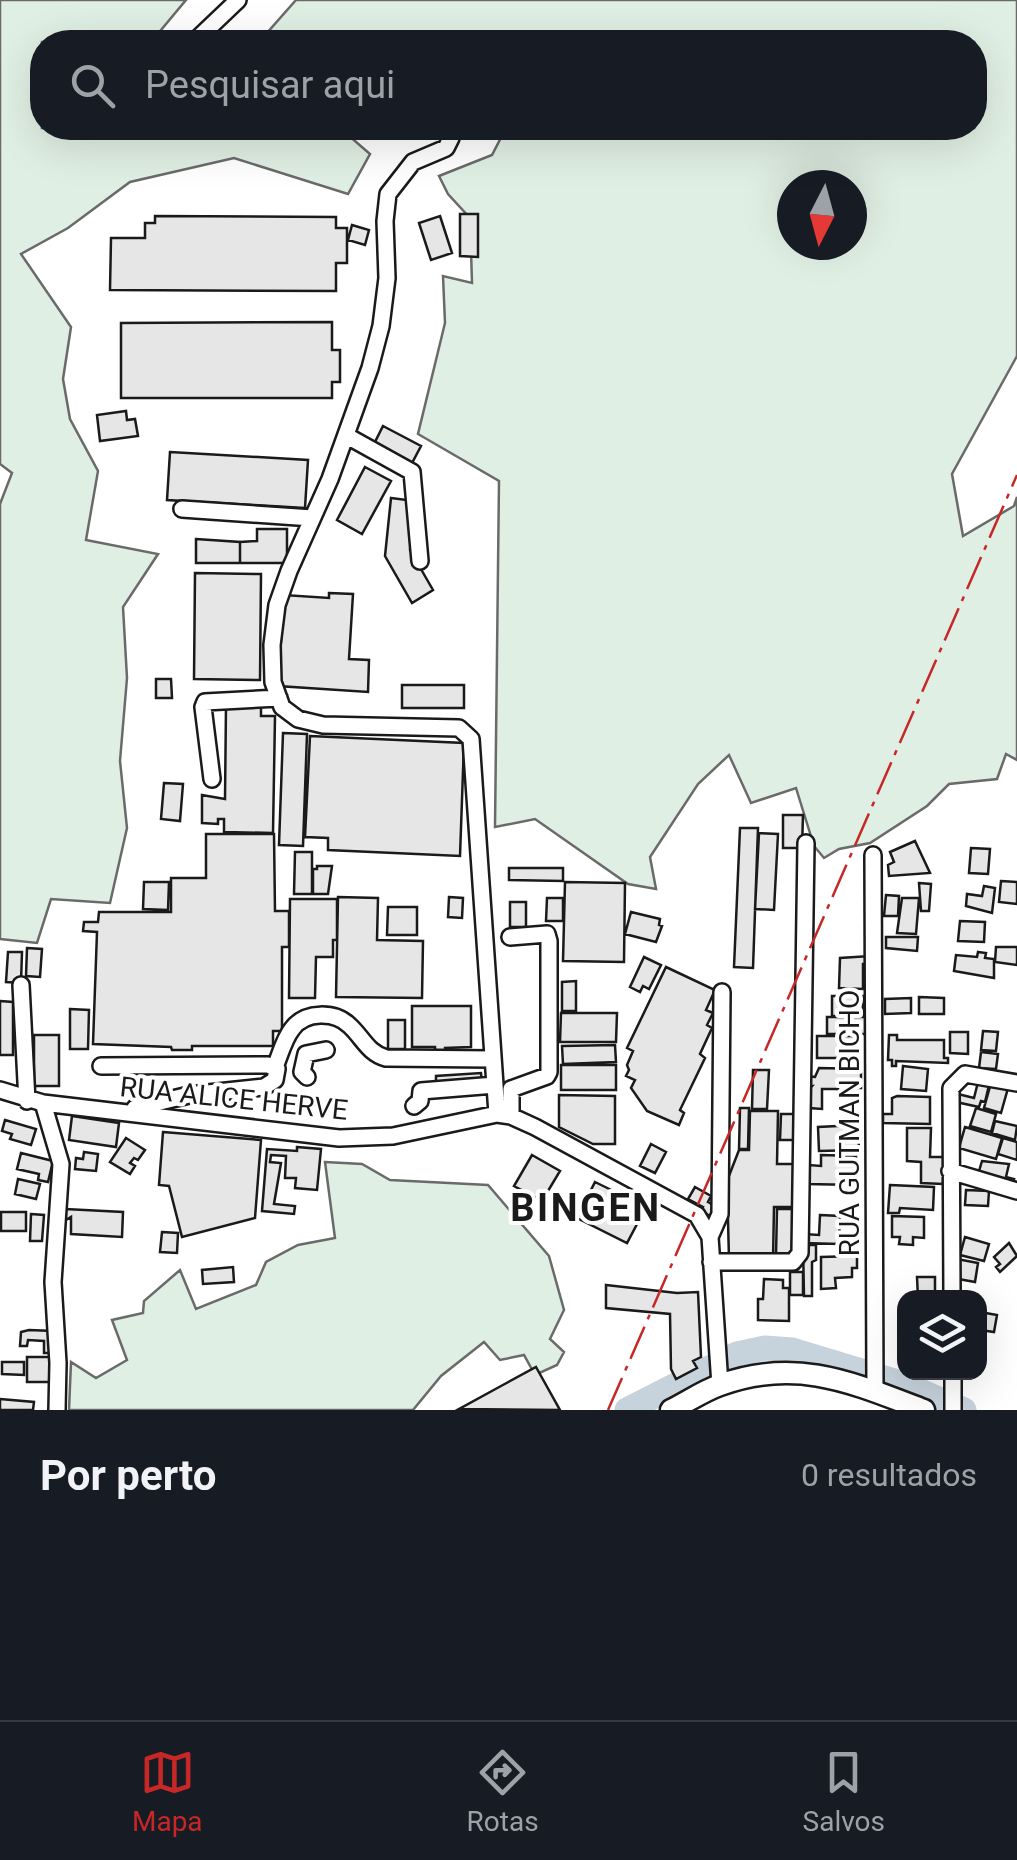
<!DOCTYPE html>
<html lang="pt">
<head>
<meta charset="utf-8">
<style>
	body { margin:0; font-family:Roboto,sans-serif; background:#242831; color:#f1f3f6 }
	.controls { position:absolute; right:30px; bottom:30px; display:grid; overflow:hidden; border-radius:20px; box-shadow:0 10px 40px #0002 }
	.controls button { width:90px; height:90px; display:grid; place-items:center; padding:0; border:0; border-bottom:2px solid #363941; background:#171b24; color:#f1f3f6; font:50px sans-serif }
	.compass { position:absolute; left:777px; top:170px; width:90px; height:90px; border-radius:50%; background:#171b24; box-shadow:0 10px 40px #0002; rotate:186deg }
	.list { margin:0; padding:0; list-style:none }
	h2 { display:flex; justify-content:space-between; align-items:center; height:130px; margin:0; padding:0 40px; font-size:42px }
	h2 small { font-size:32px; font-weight:400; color:#9ea1a6 }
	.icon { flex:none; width:55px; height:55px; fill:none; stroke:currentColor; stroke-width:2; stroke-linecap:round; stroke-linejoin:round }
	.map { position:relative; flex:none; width:1017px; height:1410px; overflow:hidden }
	.search { position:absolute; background:#171b24; box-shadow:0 10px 40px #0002; left:30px; right:30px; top:30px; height:110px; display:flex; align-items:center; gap:25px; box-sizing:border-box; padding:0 35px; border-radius:40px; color:#9ea1a6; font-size:38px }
	.sheet { height:310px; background:#171b24 }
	nav { display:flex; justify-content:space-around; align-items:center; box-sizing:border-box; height:140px; border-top:2px solid #363941; background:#171b24; font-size:28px; color:#9ea1a6 }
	nav a { display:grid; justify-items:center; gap:5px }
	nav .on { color:#c62828 }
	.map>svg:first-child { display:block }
	.green { fill:#e0efe3; stroke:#6a6a6a; stroke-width:2.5; fill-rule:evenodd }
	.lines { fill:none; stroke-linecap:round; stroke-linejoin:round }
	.river { stroke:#c6d2dc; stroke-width:25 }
	.building { fill:#e6e6e6; stroke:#1a1a1a; stroke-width:2.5 }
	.minor-casing { stroke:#1a1a1a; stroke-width:20 }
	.major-casing { stroke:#1a1a1a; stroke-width:25 }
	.minor { stroke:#fff; stroke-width:15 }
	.major { stroke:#fff; stroke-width:20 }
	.power { stroke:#c62828; stroke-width:2.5; stroke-dasharray:35 8 5 8; stroke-linecap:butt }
	.labels { text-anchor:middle; stroke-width:8; stroke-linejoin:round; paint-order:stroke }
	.street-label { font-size:28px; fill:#1a1a1a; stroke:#fff }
	.district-label { font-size:38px; font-weight:bold; letter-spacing:2.5px; fill:#1a1a1a; stroke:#fff }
</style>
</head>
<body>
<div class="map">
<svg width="1017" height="1410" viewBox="0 0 1017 1410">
	<rect width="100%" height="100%" fill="#fff"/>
	<path class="green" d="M0 0H186L151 42H42V128H340L370 154 348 194 234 158 130 182 68 228 21 254 71 327 63 379 70 419 98 471 86 540 158 554 123 607 127 678 120 761 127 828 110 903 51 899 37 943 0 939V504L12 473 0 464Z
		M296 0H1017V356L952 474 963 536 1014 506 1017 497V760L1006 754 997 779 949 784 927 806 870 843 839 849 824 858 814 846 796 788 751 803 729 755 698 784 650 857 656 889 628 884 535 819 495 827 499 481 418 434 445 323 443 276 472 283 470 218 448 194 439 176 492 155 506 128H974V42H259ZM792 185H852V245H792Z
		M325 1162 362 1164 390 1180 488 1185 549 1256 564 1310 550 1339 564 1352 557 1365 535 1375 524 1355 500 1360 484 1342 441 1376 413 1410H69L71 1362 96 1378 127 1360 112 1320 143 1313 144 1301 180 1270 196 1309 256 1285 266 1262 298 1245 335 1238Z"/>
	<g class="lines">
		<path class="river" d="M627 1410 737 1354 765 1348 792 1350 904 1384 964 1410"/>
	</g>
	<path class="building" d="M460 214H478V257L460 256Z
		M155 216 336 217V228H347V263H336V291L110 290 111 238H145V223H155Z
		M440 216 452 253 431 260 419 223Z
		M352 225 369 230 365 245 348 240Z
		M332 322V350H340V382H332V398H121V323Z
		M126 411 127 420 135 419 138 436 100 441 97 415Z
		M383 426 421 446 412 463 374 444Z
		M170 452 308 460 305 508 167 500Z
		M365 467 391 481 362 534 337 520Z
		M391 498 415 501 410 550 433 590 412 603 385 556Z
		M257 529H287V563H240V542L257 541Z
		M196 539 240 542V563H196Z
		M195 573 261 574 260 680 194 679Z
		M329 593 353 594 349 659 369 660 368 692 278 686 284 595 329 598Z
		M156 679H171L172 698H156Z
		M402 685H464V708H402Z
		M226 705H261V716H275L273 833 224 832V819H218V824L202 823V795L225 799Z
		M283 733 307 734 303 846 279 845Z
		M310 736 464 743 460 856 328 850V838L305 837Z
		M164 783 183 784 180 821 161 819Z
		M783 815H803L802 848H783Z
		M740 828H758L753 968 734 967Z
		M759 833 778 834 774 910 755 909Z
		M206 834H274L275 911H289V947H282V1031H273V1046H192V1050H172L171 1047 93 1044 97 932 83 931 84 922H98L99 912H171V878H206Z
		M915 841 930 873 889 876 888 865 894 862 890 852Z
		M971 848 990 849 988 874 969 873Z
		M295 852H312V894H294Z
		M317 866H332L328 894H313V869H317Z
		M509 868H563V881L509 880Z
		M1001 881 1017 882V904L999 902Z
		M144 882H169L168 910 143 909Z
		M565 882 625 883 624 962 563 961Z
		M919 883 931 884 929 911H921Z
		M984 886 995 888 992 913 966 906 967 894 982 896Z
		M886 895 899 896 898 916H884Z
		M338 897 378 898 377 940 423 941 422 998 336 997Z
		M449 897 463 898 462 918 448 917Z
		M547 898H563V921H546Z
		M902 898H919L916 934 897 933Z
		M290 899H337V940H333V957H316L315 998H289Z
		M510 902H526V927H510Z
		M388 907H417V935H387Z
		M631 912 660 919 659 925 662 926 656 942 625 934Z
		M960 921 985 922 984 942 958 941Z
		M886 937H918L917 951 886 948Z
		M996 947H1017V965L995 962Z
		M27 948 42 949 40 977 26 976Z
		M8 952H22L21 983 6 982Z
		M978 952 986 953 985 958 994 959V978L954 971 956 955 977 957Z
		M870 956 869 964H863V989L839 988 840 958Z
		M644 957 661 965 649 989 643 986 640 992 630 987Z
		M666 967 715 990 706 1010 713 1013 707 1025 712 1028 700 1054 705 1058 680 1110 684 1113 679 1125 647 1111 631 1088 635 1080 626 1076 629 1070 627 1065 633 1051 627 1048Z
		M576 981V1011H562V982Z
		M832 996H863V1016H832Z
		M919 997 944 998V1014H919Z
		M911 998V1013L885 1014V999Z
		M0 1001 13 1002V1055H0Z
		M412 1006H471V1047L445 1048V1054H435V1047H412Z
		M70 1009 89 1010 88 1049H70Z
		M561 1013H617L616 1042H560Z
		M827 1017H866V1034H827Z
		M388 1020H405V1049H388Z
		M983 1031 998 1032 996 1051 981 1050Z
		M950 1032H968V1054L950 1053Z
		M34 1035H59V1086H34Z
		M889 1035H897V1040H944V1058H948V1063L896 1061V1066H892V1060H888Z
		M817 1036H857L856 1063 841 1062V1058H817Z
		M615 1045 616 1062 563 1064 562 1046Z
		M981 1052 998 1054 996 1069 979 1068Z
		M561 1065H616V1090H561Z
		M903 1066 928 1069 926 1091 901 1089Z
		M819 1068 861 1069V1088H854V1097H838V1089H822V1109L809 1108V1089L812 1086H807V1076L815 1077Z
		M753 1070H769L767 1109H752Z
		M481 1073 482 1083 436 1086V1076Z
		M978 1082 989 1085 985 1102 981 1101 979 1107 956 1102 958 1094 974 1098Z
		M991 1083 1008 1088 1001 1113 984 1108Z
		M559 1095 615 1096V1144H593L559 1127Z
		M897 1096 930 1097V1124L883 1123V1114H892V1098Z
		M740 1108H749L748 1149H739Z
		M976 1108 996 1114 991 1132 970 1126Z
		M750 1111H778L777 1164H796V1207H774L773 1261 729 1259 727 1181 739 1150H749Z
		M781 1114H796V1140H780Z
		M72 1116 119 1123 116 1147 69 1140Z
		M5 1120 36 1129 31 1145 10 1139 12 1134 2 1131Z
		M995 1121 1017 1126 1015 1140 992 1133Z
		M858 1125 859 1150 819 1151 818 1127Z
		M965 1127 1002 1138 996 1159 959 1148Z
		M907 1128H931L930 1157H944L943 1184 921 1183V1162L907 1161Z
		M163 1132 261 1140 255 1218 182 1237 169 1186 159 1185Z
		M126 1138 145 1150 138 1160 134 1158 130 1163 135 1166 130 1174 110 1162Z
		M1003 1138 1017 1142V1160L998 1154Z
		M651 1144 666 1152 655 1173 640 1166Z
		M297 1147 321 1149 317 1190 295 1188 296 1178H285L286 1156 271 1155 270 1162 281 1163 274 1204 295 1206 294 1214 262 1211 267 1149 297 1151Z
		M84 1152 98 1154 96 1171 75 1169 76 1158 83 1159Z
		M21 1153 53 1161 48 1182 38 1180 39 1174 17 1169Z
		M532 1155 560 1171 542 1201 514 1186Z
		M821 1155 856 1156 855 1185 808 1184 809 1165 821 1166Z
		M982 1161 1009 1164 1006 1177 1014 1179 1011 1187 977 1178Z
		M18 1179 40 1184 36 1199 15 1194Z
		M595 1182 646 1207 627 1243 577 1218Z
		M890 1185 934 1187 933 1210 900 1208 899 1213H888Z
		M695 1187 711 1196 708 1202 717 1207 712 1217 701 1211 703 1207 688 1199Z
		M966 1190 989 1191 988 1206 965 1205Z
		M65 1209 123 1212 122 1237 71 1234V1217L64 1221Z
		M777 1209H796L795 1256 776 1255Z
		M1 1212H26V1231H1Z
		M31 1214 44 1215 42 1241H30Z
		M820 1215 840 1216 839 1244 803 1243 804 1234 819 1235Z
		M892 1216 924 1217V1238L913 1237V1245L899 1244 900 1237H892Z
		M162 1232 178 1233 177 1253 160 1252Z
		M965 1237 989 1244 984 1261 960 1255Z
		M1009 1243 1017 1256 1000 1272 996 1267 1000 1264 994 1257Z
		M803 1245H816V1260L812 1262V1296H804Z
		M857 1256V1268H852V1277L835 1278 836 1288 821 1289V1257Z
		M957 1259 978 1263 975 1282 953 1278Z
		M233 1267 234 1282 203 1284 202 1270Z
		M790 1272H803V1295H790Z
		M917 1277H935V1298H918Z
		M764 1279 783 1280V1288H789V1321L758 1320V1299H763Z
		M606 1285 677 1293 698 1292 701 1357 693 1361 697 1368 676 1379 671 1369 670 1314 606 1308Z
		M980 1312 997 1315 994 1332 980 1330Z
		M29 1330 53 1331 52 1353H44V1341L28 1340 27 1346H20L21 1332Z
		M27 1357H56V1382H27Z
		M2 1362H24V1375L2 1374Z
		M536 1367 560 1410 459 1409 501 1386Z
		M0 1399 34 1402 33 1410H0Z"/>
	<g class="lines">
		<g class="minor-casing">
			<path id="minor" d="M194 42 238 0
				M451 128V138L446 148 413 162 388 194 385 221 387 278 381 326 370 368 330 479 289 571 277 605 272 645 273 682 282 707 298 719 323 725 459 728 471 739 497 1114
				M347 436 412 472 420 561
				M182 509 312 518
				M212 779 203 707 205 702 279 698
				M873 855 875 1391
				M510 937 547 934 549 941V1072L547 1076 511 1089V1116
				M21 985 27 1101
				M101 1066 268 1065 277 1069 275 1080 264 1087 189 1095 135 1108
				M275 1067C280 1055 284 1039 292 1029 305 1011 335 1011 350 1026 363 1038 368 1053 386 1058L491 1059
				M307 1077 302 1072 306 1054 326 1050
				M0 1090 43 1103 339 1138 393 1136 497 1114 511 1116 535 1127 697 1215 710 1237 720 1385
				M43 1103 61 1164 53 1282 58 1363 57 1410
				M414 1106 420 1101 421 1091 495 1085
				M950 1171 1017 1191
				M710 1237 720 1214 722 992
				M711 1262H793L800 1253 806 843
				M952 1298 951 1088 965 1074 1017 1083
				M953 1372V1410"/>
		</g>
		<g class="major-casing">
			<path id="major" d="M671 1410C687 1402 703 1391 720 1385 797 1357 853 1383 924 1410"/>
		</g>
		<use href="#minor" class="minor"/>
		<use href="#major" class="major"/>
		<path class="power" d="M608 1410 1017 475"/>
	</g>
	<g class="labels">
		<g class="street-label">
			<text transform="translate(234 1098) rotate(6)" y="10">RUA ALICE HERVE</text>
			<text transform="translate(849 1123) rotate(-90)" y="10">RUA GUTMAN BICHO</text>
		</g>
		<g class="district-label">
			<text x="586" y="1221">BINGEN</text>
		</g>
	</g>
</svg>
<div class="controls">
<button><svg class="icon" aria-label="layers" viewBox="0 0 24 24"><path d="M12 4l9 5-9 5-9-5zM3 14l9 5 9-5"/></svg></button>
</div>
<svg class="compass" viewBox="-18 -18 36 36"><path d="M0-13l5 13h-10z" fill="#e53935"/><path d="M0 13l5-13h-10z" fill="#9ea1a6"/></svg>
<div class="search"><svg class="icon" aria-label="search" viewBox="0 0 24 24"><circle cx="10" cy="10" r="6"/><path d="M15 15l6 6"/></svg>Pesquisar aqui</div>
</div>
<section class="sheet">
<h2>Por perto<small>0 resultados</small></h2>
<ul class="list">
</ul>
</section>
<nav>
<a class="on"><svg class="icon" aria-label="map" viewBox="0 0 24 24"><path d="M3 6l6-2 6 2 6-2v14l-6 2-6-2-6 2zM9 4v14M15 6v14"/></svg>Mapa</a>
<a><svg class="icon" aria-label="directions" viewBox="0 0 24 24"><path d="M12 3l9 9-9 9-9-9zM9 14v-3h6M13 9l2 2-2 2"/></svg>Rotas</a>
<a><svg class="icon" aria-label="saved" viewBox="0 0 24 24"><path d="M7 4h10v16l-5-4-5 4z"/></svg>Salvos</a>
</nav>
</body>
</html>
